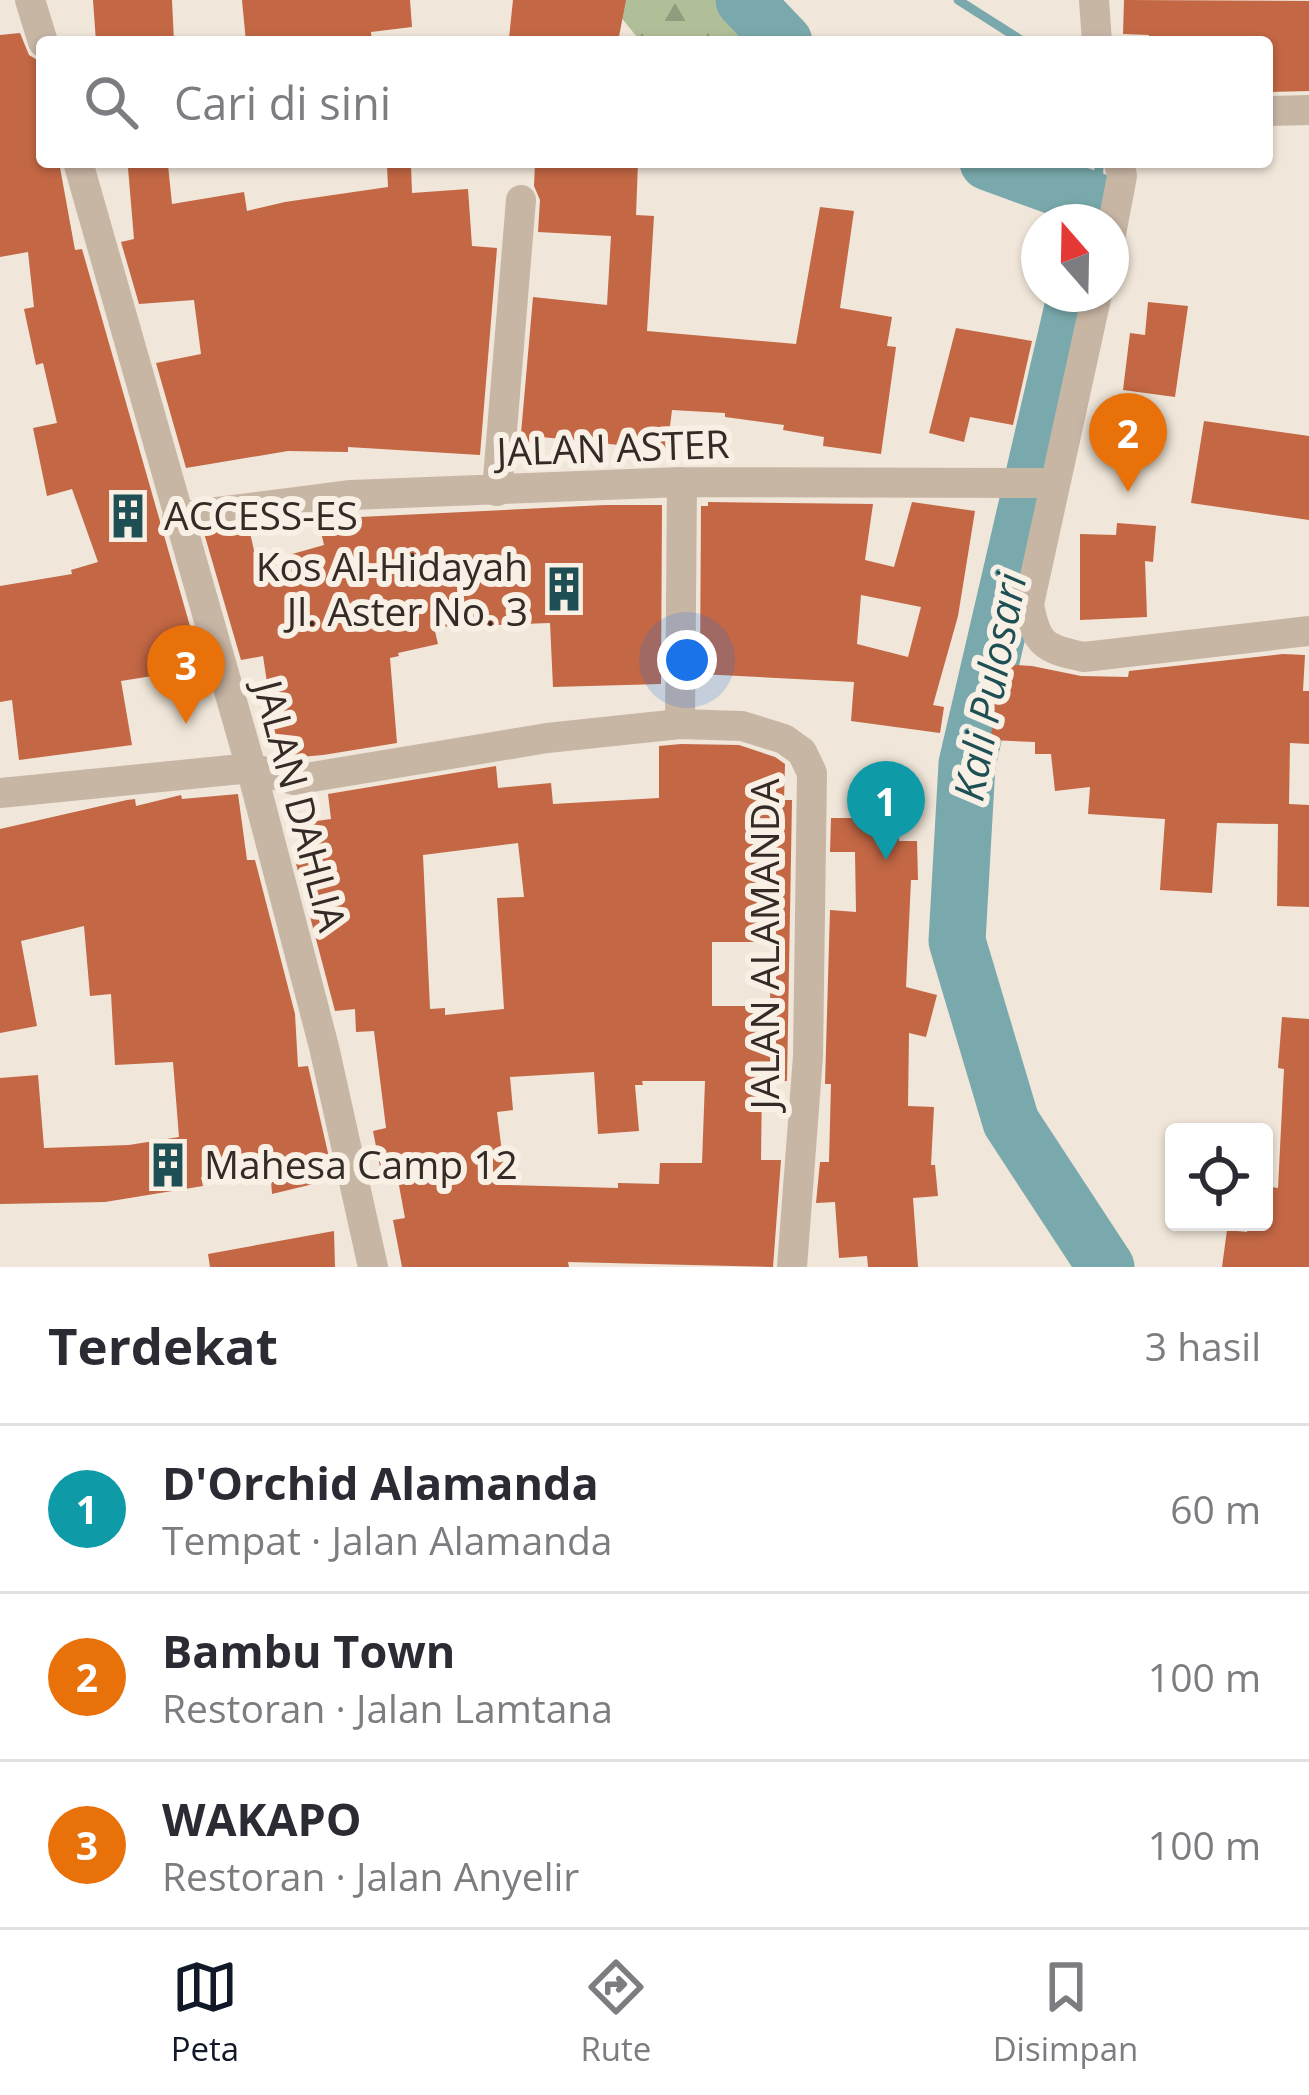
<!DOCTYPE html>
<html lang="id">
<head>
<meta charset="utf-8">
<style>
	body { margin:0; font-family:"Open Sans",sans-serif; background:#f2f2f3; color:#2b2b33 }
	.controls { position:absolute; right:36px; bottom:36px; display:grid; overflow:hidden; border-radius:12px; box-shadow:0 3px 9px #0004 }
	.controls button { width:108px; height:108px; display:grid; place-items:center; padding:0; border:0; border-bottom:3px solid #e1e1e2; background:#fff; color:#2b2b33; font:60px sans-serif }
	.compass { position:absolute; left:1021px; top:204px; width:108px; height:108px; border-radius:50%; background:#fff; box-shadow:0 3px 9px #0004; rotate:340deg }
	.you { position:absolute; left:687px; top:660px; width:42px; height:42px; margin:-30px; border:9px solid #fff; border-radius:50%; background:#1a73e8; box-shadow:0 0 0 18px #1a73e833 }
	.badge { display:grid; place-items:center; width:78px; height:78px; border-radius:50%; background:#111827; color:#fff; font-size:39px; font-weight:700 }
	.pin { position:absolute; translate:-50% -99px; filter:drop-shadow(0 3px 6px #0008) }
	.pin::after { content:''; position:absolute; top:63px; width:42px; height:36px; background:inherit; clip-path:polygon(0 0,100% 0,50% 100%) }
	.list { margin:0; padding:0; list-style:none }
	h2 { display:flex; justify-content:space-between; align-items:center; height:156px; margin:0; padding:0 48px; font-size:51px }
	h2 small { font-size:39px; font-weight:400; color:#7c7c81 }
	.list li { display:grid; grid-template-columns:78px 1fr auto; gap:36px; align-items:center; box-sizing:border-box; height:168px; padding:0 48px; border-top:3px solid #e1e1e2 }
	.list b { display:block; font-size:45px; white-space:nowrap }
	.list p { margin:0; font-size:39px; white-space:nowrap; color:#7c7c81 }
	.list em { font-size:39px; font-style:normal; color:#7c7c81 }
	.icon { flex:none; width:66px; height:66px; fill:none; stroke:currentColor; stroke-width:2; stroke-linecap:round; stroke-linejoin:round }
	.map { position:relative; flex:none; width:1309px; height:1267px; overflow:hidden }
	.search { position:absolute; background:#fff; box-shadow:0 3px 9px #0004; left:36px; right:36px; top:36px; height:132px; display:flex; align-items:center; gap:30px; box-sizing:border-box; padding:0 42px; border-radius:12px; color:#7c7c81; font-size:45px }
	.sheet { height:660px; background:#fff }
	nav { display:flex; justify-content:space-around; align-items:center; box-sizing:border-box; height:168px; border-top:3px solid #e1e1e2; background:#fff; font-size:33px; color:#7c7c81 }
	nav a { display:grid; justify-items:center; gap:6px }
	nav .on { color:#111827 }
	.map>svg:first-child { display:block }
	.forest { fill:url(#forest-firs) }
	.lines { fill:none; stroke-linecap:round; stroke-linejoin:round }
	.stream { stroke:#79a9ac; stroke-width:9 }
	.river { stroke:#79a9ac; stroke-width:57 }
	.building { fill:#c36744; fill-rule:evenodd }
	.minor { stroke:#c8b6a5; stroke-width:30 }
	.labels { text-anchor:middle; stroke-width:12; stroke-linejoin:round; paint-order:stroke }
	.street-label { font-size:39px; fill:#342b26; stroke:#f8f0e5 }
	.poi-label { font-size:39px; fill:#342b26; stroke:#f8f0e5; text-anchor:start }
	.water-label { font-size:42px; font-style:italic; fill:#1d4f54; stroke:#f8f0e5 }
</style>
</head>
<body>
<div class="map">
<svg width="1309" height="1267" viewBox="0 0 1309 1267">
	<defs>
		<pattern id="forest-firs" width="22" height="20" patternUnits="userSpaceOnUse" patternTransform="scale(3)"><rect width="22" height="20" fill="#b1bf99"/><path d="M5 1l3.5 6h-7zM16 11l3.5 6h-7z" fill="#919b7d"/></pattern>
	</defs>
	<rect width="100%" height="100%" fill="#f0e6d9"/>
	<path class="forest" d="M607 0H744L784 42H641Z"/>
	<g class="lines">
		<path class="stream" d="M958 0 1024 42
			M1098 202 1099 162"/>
		<path class="river" d="M744 0 784 42
			M988 162 1098 202 1093 222
			M1076 294 967 764 957 941 1011 1122 1106 1267"/>
	</g>
	<path class="building" d="M93 0H172L174 42H96Z
		M242 0H410L412 27 371 32 372 42H246Z
		M513 0H626L618 42 509 38Z
		M1124 0 1309 1V91L1267 92V42H1148L1149 35 1123 34Z
		M20 33 29 55 39 61 42 162H59L75 250 82 249 202 668 121 681 132 745 19 760 12 700 0 702V586L72 574 71 570 98 562 72 489 47 496 33 428 57 423 43 363 36 365 24 309 34 307 28 252 0 257V35Z
		M535 162H638L636 215 654 216 647 331 796 344 820 207 854 211 840 308 892 317 887 346 896 347 881 454 823 446 824 437 783 430 784 425 725 417V413L672 410 667 450 532 436 531 446 520 445 533 297 607 305 611 236 538 232 540 200 534 186Z
		M168 165 172 204 244 192 247 211 285 202 388 187 387 166 411 165 412 193 468 189 472 246 497 248 480 455 348 447V452L288 451 186 468 156 363 201 354 194 300 139 304 121 242 134 239 128 168Z
		M1148 302 1188 306 1175 397 1123 390 1130 333 1145 335Z
		M956 328 1032 341 1013 425 970 417 964 442 929 433Z
		M1204 421 1309 436V520L1191 503Z
		M708 502 873 504 865 560 894 567 912 502 975 511 958 616 933 705 944 707 940 733 851 721 854 682 700 674 701 506H708ZM861 595 921 607 908 657 857 644Z
		M605 505H662L661 684 553 687 550 623 434 627 438 644 398 653 399 656 390 658 397 743 323 755 289 758 278 755 263 656 241 660 204 533 249 528 257 564 324 545 318 519Z
		M1117 523 1156 526 1153 562 1145 561 1147 617 1080 620V534L1116 535Z
		M1283 654 1305 655 1303 691H1309V744L1290 743 1289 804 1309 805V907L1277 906 1278 824 1217 823 1212 893 1160 890 1165 819 1088 814 1090 787 1055 791 1051 754H1035V742L991 740 996 664 1032 666 1081 676 1128 677 1129 671Z
		M681 744 739 745 775 757 785 764 784 800H792L787 1081 762 1080 761 1160H781L773 1267 568 1262 569 1267H402L393 1220 405 1218 396 1169 381 1172 373 1131 386 1128 374 1031 356 1032 355 1009 335 1011 294 856 313 854 309 822 331 819 328 794 496 766 498 788 551 783 553 804 659 798V746ZM518 843 524 897 497 898 504 1009 445 1015V1008L430 1009 423 855ZM712 942H771L770 1006H712ZM594 1072 598 1134 639 1131 635 1085H643L642 1081H705L702 1163H660L659 1184 618 1183V1188L506 1185 497 1112 513 1110 510 1077Z
		M238 794 247 860H255L295 1014 298 1067 308 1066 334 1179 272 1194 271 1180 201 1177 203 1186 105 1202 0 1204V1078L38 1075 44 1148 129 1145 179 1137 173 1062 115 1065 111 994 90 996 84 926 21 941 37 1026 0 1033V829L127 800 135 799 136 806 181 795 182 799Z
		M831 818H898L899 841H917L918 880H911L906 987 937 995 926 1037 909 1033 908 1106 934 1107 931 1165H935L938 1196 913 1198 918 1267H868L867 1256 839 1258 835 1202 816 1203 820 1162H829L831 1084H825L830 910 856 912 855 852H830Z
		M1282 1017 1309 1019V1267H1222L1227 1230 1247 1232 1249 1222H1264V1186L1278 1188 1284 1069 1278 1068Z
		M334 1231 335 1267H210L208 1254Z"/>
	<g class="lines">
		<path class="minor" d="M30 0 43 42
			M1094 0 1097 42
			M1267 111 1309 110
			M78 162 251 768 324 1047 373 1267
			M1111 234 1122 176 1119 162
			M1097 294 1029 604C1036 645 1045 649 1084 657L1309 631
			M497 491 521 200
			M177 517 351 495 682 482 1054 483
			M680 724 682 482
			M0 793 251 768 294 780 547 738 680 724 742 726 784 739 802 752 812 773 808 1056 792 1267"/>
	</g>
	<defs>
		<g id="building-bare" transform="scale(3.6)"><path d="M-4-6H4V6H1V3H-1V6H-4ZM-2.5-4.3h1.7v1.8h-1.7ZM.8-4.3h1.7v1.8H.8ZM-2.5-1h1.7V.8h-1.7ZM.8-1h1.7V.8H.8Z" fill="#1d4f54" stroke="#f8f0e5" stroke-width="2.5" paint-order="stroke"/></g>
	</defs>
	<g fill-rule="evenodd">
		<use href="#building-bare" x="128" y="516"/>
		<use href="#building-bare" x="564" y="589"/>
		<use href="#building-bare" x="168" y="1165"/>
	</g>
	<g class="labels">
		<g class="street-label">
			<text transform="translate(613 448) rotate(-2)" y="14">JALAN ASTER</text>
			<text transform="translate(300 806) rotate(75)" y="14">JALAN DAHLIA</text>
			<text transform="translate(765 944) rotate(-90)" y="14">JALAN ALAMANDA</text>
		</g>
		<g class="poi-label">
			<text x="164" y="530">ACCESS-ES</text>
			<text x="528" y="581" text-anchor="end">Kos Al-Hidayah<tspan x="528" dy="45">Jl. Aster No. 3</tspan></text>
			<text x="204" y="1179">Mahesa Camp 12</text>
		</g>
		<g class="water-label">
			<text transform="translate(990 687) rotate(-79)" y="15">Kali Pulosari</text>
		</g>
	</g>
</svg>
<div class="controls">
<button><svg class="icon" aria-label="locate" viewBox="0 0 24 24"><circle cx="12" cy="12" r="6"/><path d="M12 2v4M12 18v4M2 12h4M18 12h4"/></svg></button>
</div>
<svg class="compass" viewBox="-18 -18 36 36"><path d="M0-13l5 13h-10z" fill="#e53935"/><path d="M0 13l5-13h-10z" fill="#7c7c81"/></svg>
<div class="you"></div>
<div class="pin badge" style="left:886px;top:860px;background:#0f9aa8">1</div>
<div class="pin badge" style="left:1128px;top:492px;background:#e8710a">2</div>
<div class="pin badge" style="left:186px;top:724px;background:#e8710a">3</div>
<div class="search"><svg class="icon" aria-label="search" viewBox="0 0 24 24"><circle cx="10" cy="10" r="6"/><path d="M15 15l6 6"/></svg>Cari di sini</div>
</div>
<section class="sheet">
<h2>Terdekat<small>3 hasil</small></h2>
<ul class="list">
<li><span class="badge" style="background:#0f9aa8">1</span><div><b>D'Orchid Alamanda</b><p>Tempat · Jalan Alamanda</p></div><em>60 m</em></li>
<li><span class="badge" style="background:#e8710a">2</span><div><b>Bambu Town</b><p>Restoran · Jalan Lamtana</p></div><em>100 m</em></li>
<li><span class="badge" style="background:#e8710a">3</span><div><b>WAKAPO</b><p>Restoran · Jalan Anyelir</p></div><em>100 m</em></li>
</ul>
</section>
<nav>
<a class="on"><svg class="icon" aria-label="map" viewBox="0 0 24 24"><path d="M3 6l6-2 6 2 6-2v14l-6 2-6-2-6 2zM9 4v14M15 6v14"/></svg>Peta</a>
<a><svg class="icon" aria-label="directions" viewBox="0 0 24 24"><path d="M12 3l9 9-9 9-9-9zM9 14v-3h6M13 9l2 2-2 2"/></svg>Rute</a>
<a><svg class="icon" aria-label="saved" viewBox="0 0 24 24"><path d="M7 4h10v16l-5-4-5 4z"/></svg>Disimpan</a>
</nav>
</body>
</html>
